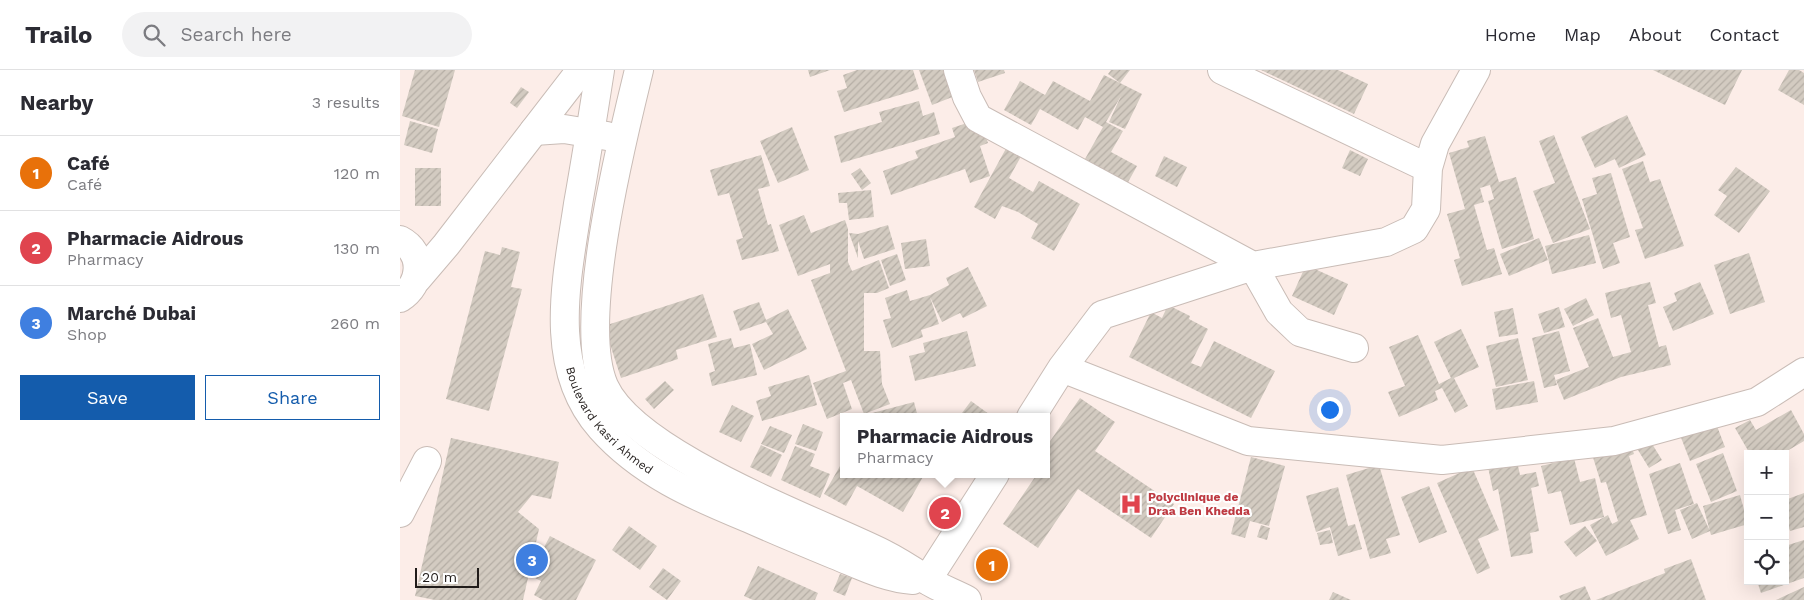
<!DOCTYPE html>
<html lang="en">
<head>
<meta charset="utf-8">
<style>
	body { margin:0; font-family:"Work Sans",sans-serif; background:#f2f2f3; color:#2b2b33 }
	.controls { position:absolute; right:15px; bottom:15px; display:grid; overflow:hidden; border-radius:0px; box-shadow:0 5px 20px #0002 }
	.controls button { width:45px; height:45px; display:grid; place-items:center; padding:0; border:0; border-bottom:1px solid #e1e1e2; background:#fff; color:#2b2b33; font:25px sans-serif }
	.scale { position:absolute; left:15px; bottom:12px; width:64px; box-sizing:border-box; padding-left:5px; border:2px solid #211c1a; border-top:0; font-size:14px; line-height:18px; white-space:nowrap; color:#211c1a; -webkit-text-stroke:4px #fefefe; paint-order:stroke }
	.you { position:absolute; left:929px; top:339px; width:18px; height:18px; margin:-12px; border:4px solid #fff; border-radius:50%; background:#1a73e8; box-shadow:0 0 0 8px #1a73e833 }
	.badge { display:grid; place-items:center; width:32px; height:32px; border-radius:50%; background:#145cac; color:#fff; font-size:16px; font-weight:700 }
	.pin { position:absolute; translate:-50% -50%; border:2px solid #fff; box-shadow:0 1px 5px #0006 }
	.popup { position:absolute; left:440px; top:343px; width:210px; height:65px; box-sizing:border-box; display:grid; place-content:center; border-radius:0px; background:#fff; filter:drop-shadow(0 1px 4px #0005); font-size:16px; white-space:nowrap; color:#7c7c81 }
	.popup b { font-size:19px; color:#2b2b33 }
	.popup::after { content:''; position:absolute; left:50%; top:100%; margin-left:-10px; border:10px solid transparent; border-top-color:#fff }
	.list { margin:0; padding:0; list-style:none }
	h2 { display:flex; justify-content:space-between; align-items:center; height:65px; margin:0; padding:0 20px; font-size:21px }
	h2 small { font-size:16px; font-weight:400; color:#7c7c81 }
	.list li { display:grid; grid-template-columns:32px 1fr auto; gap:15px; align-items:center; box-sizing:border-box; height:75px; padding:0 20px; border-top:1px solid #e1e1e2 }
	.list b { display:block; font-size:19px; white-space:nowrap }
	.list p { margin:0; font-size:16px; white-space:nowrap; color:#7c7c81 }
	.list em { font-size:16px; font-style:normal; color:#7c7c81 }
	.actions { display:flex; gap:10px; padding:15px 20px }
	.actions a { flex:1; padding:11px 0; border:1px solid #145cac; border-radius:0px; text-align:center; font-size:18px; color:#145cac }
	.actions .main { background:#145cac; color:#fff }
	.icon { flex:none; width:28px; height:28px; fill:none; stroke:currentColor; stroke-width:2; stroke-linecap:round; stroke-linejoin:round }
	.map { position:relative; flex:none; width:1404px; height:530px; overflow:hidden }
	header { display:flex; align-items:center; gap:30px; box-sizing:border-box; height:70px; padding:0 25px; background:#fff; border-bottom:1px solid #e1e1e2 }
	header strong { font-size:24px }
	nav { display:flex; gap:28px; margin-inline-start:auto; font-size:18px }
	.search { width:350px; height:45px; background:#f2f2f3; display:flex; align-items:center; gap:12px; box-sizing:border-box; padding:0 18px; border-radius:28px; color:#7c7c81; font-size:19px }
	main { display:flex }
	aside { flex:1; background:#fff }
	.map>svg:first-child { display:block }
	.building { fill:url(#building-hatch) }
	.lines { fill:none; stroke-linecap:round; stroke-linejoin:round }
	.minor-casing { stroke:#c9bcb6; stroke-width:30 }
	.major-casing { stroke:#c9bcb6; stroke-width:30 }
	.minor { stroke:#fff; stroke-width:28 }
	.major { stroke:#fff; stroke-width:28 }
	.labels { text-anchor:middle; stroke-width:4.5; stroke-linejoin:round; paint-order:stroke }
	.street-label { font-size:12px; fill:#211c1a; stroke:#fefefe }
	.health-label { font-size:12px; font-weight:bold; fill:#be3a42; stroke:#fefefe; text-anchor:start }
</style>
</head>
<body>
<header>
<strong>Trailo</strong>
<div class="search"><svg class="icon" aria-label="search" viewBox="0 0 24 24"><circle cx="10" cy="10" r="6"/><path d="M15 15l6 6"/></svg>Search here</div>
<nav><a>Home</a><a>Map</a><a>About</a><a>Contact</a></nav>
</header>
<main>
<aside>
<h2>Nearby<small>3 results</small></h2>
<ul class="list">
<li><span class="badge" style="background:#e8710a">1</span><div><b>Café</b><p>Café</p></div><em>120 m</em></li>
<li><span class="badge" style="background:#e0444e">2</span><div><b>Pharmacie Aidrous</b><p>Pharmacy</p></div><em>130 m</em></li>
<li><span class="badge" style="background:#3f7fe0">3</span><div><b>Marché Dubai</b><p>Shop</p></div><em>260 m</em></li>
</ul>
<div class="actions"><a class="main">Save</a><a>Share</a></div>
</aside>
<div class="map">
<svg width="1404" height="530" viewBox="0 0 1404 530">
	<defs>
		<pattern id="building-hatch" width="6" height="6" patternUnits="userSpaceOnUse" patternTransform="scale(1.25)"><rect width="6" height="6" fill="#d3cbc1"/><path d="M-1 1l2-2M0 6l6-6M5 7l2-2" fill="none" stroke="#b5aea5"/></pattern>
	</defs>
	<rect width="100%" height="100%" fill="#fcede8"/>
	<path class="building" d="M15 0H55L39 57 2 46Z
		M408 0H430L410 7Z
		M457 0H513L519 19 444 42 437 21 447 18 443 5Z
		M519 0H545L555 26 532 35Z
		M574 0H604L605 3 578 12Z
		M711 0H730L720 13 708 4Z
		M861 0H938L968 14 954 44Z
		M1253 0H1342L1325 35Z
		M1389 0H1399L1404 3V35L1378 20Z
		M704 5 742 24 725 59 709 52 721 26 706 52 723 61 711 82 737 96 727 114 685 89 703 57 685 47 678 60 640 39 631 55 604 40 620 11 645 25 653 11 690 31Z
		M121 17 129 22 117 38 110 33Z
		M519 31 523 46 534 42 540 64 441 93 434 66 482 52 479 42Z
		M1227 45 1246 85 1219 98 1215 89 1195 98 1181 67Z
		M579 49 588 73 580 76 590 106 570 113 565 99 491 125 483 101 518 88 515 81 555 67 552 58Z
		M10 51 38 59 32 83 4 75Z
		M392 57 409 100 378 113 360 71Z
		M1154 65 1190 159 1153 173 1133 121 1155 113 1139 71Z
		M1085 66 1099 112 1116 107 1134 169 1102 179 1088 131 1094 129 1090 115 1080 118 1084 132 1074 135 1087 180 1094 178 1102 204 1062 216 1054 190 1060 188 1047 144 1065 139 1049 83 1069 77 1067 71Z
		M609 73 624 81 609 108 633 122 639 111 680 134 654 181 631 168 638 154 618 142 602 136 595 149 574 137Z
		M950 80 968 89 960 106 942 98Z
		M361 85 370 116 358 119 368 155 371 154 379 181 342 190 336 170 343 168 329 123 318 126 310 100Z
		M764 86 787 97 777 117 755 106Z
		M1243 91 1250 112 1260 109 1284 176 1245 189 1235 160 1243 158 1222 99Z
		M1336 97 1370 121 1339 163 1314 145 1327 126 1318 120Z
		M15 98H41V136H15Z
		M460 98 471 113 462 120 451 104Z
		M1211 103 1230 167 1213 173 1220 193 1203 199 1182 129 1197 124 1192 108Z
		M471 120 474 147 449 150 447 133H439L438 123Z
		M404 145 411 163 445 150 448 159V192L452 201 479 190 489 218 477 223H464V281H480L482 314 490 334 464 344 451 310 443 313 452 339 427 349 413 313 446 301 411 210 430 203V194L398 206 379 155Z
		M488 155 495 179 464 189 458 171V188L449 163 458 164Z
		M1189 165 1196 193 1152 204 1145 176Z
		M1139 168 1148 190 1109 206 1100 184Z
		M526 169 530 196 505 199 501 173Z
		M102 177 120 182 111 217 122 219 89 341 46 329 85 181 100 185Z
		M1349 183 1365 232 1330 244 1314 195Z
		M497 184 506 210 490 216 481 190Z
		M906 195 948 214 934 245 892 226Z
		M568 197 587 236 563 248 560 243 542 252 530 227 539 254 521 260 523 267 492 278 483 250 491 248 485 228 507 220 510 231 530 225 549 215 546 208Z
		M1250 212 1256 233 1248 235 1259 277 1266 275 1271 295 1221 307 1164 330 1156 310 1189 297 1173 258 1198 248 1213 287 1231 282 1221 245 1211 248 1205 223Z
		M1300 212 1314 244 1273 261 1263 237 1277 231 1274 223Z
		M303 224 317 267 276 280 278 289 221 308 204 256Z
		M1186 228 1194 245 1173 256 1164 239Z
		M359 232 366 250 388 239 407 279 364 300 352 274 373 264 366 252 340 261 333 241Z
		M768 235 790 246 789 249 808 259 791 293 801 297 814 271 875 301 851 348 729 287 751 242 762 248Z
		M1159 237 1165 257 1144 263 1138 244Z
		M1113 238 1118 264 1099 267 1094 242Z
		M1061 259 1079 297 1054 308 1068 336 1055 343 1042 318 1035 321 1038 330 999 347 988 322 1005 316 989 277 1018 265 1039 314 1051 308 1034 272Z
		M567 261 576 296 515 311 509 286 525 282 523 273Z
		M1159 261 1170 301 1154 305 1157 315 1144 318 1132 268Z
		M331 268 334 278 350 274 357 305 312 316 309 303 315 301 308 274Z
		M1118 268 1128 310 1096 317 1086 276Z
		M409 305 417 335 362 351 356 331 371 326 368 317Z
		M265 311 274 320 254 339 245 329Z
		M1134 311 1138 332 1096 340 1092 319Z
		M680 328 715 352 695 381 774 434 751 468 678 419 638 478 603 454 635 407 631 404H646V377Z
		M571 331 593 347H559Z
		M514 332 518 347H461V346Z
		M332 335 354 346 341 372 319 362Z
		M1391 340 1404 364V371L1382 384H1350L1335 358 1350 350 1356 360Z
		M1315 351 1325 377 1290 391 1280 365Z
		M403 354 423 362 416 381 395 374Z
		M370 356 392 365 384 383 361 374Z
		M1246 364 1262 390 1249 398 1233 372Z
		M51 368 159 392 151 429 132 425 118 442 139 459 123 530H35L15 526Z
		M1229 369 1234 384 1229 386 1247 445 1230 450 1239 469 1206 486 1190 455 1208 445 1212 454 1218 451 1206 412 1201 413 1191 381Z
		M361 375 382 385 371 407 350 397Z
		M395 376 415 384 410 396 430 404 420 428 381 410Z
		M1323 383 1337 421 1311 432 1296 394Z
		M851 387 885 396 869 456 850 451 845 468 831 464Z
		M1068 388 1099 460 1078 469 1090 498 1077 504 1037 413 1064 401Z
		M1174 388 1180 412 1195 408 1204 447 1170 455 1161 421 1148 424 1141 396Z
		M444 389V404L524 405 503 442 457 416 446 436 424 424Z
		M1117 391 1120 405 1136 402 1139 416 1131 418 1139 461 1130 463 1133 483 1111 487 1098 419 1093 421 1088 397Z
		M1280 393 1294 434 1275 440 1281 460 1268 464 1249 404Z
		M979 395 1000 465 986 469 991 483 970 489 946 405Z
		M1029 416 1047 462 1019 473 1001 427Z
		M938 417 948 456 955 454 962 479 938 486 930 457 916 462 906 426Z
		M1404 423V457L1390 461 1385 447V430Z
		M1340 425 1348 454 1311 465 1303 436Z
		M1297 433 1310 461 1292 469 1280 440Z
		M861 455 870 458 867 470 857 467Z
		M229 456 257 476 240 500 212 480Z
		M1185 456 1197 471 1176 487 1164 472Z
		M930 460 933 473 920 475 917 463Z
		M150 466 196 490 176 530H143L134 525 141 511 129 505Z
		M1404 470V508L1361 523 1357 511H1385V476Z
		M1291 489 1306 530H1196L1265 503 1264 499Z
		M358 496 418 523 415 530H353L344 526Z
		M263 498 281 511 267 530 249 517Z
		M440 504 452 508 445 526 433 521Z
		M1185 516 1191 530H1161L1159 526Z
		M1404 517V530H1376Z
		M933 522 951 530H929Z"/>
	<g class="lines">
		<g class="minor-casing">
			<path id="minor" d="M558 0 567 27 578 48 853 196 879 242 900 262 954 278
				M822 0 1028 98
				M662 298 848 371 1042 390 1214 371 1357 332 1404 302
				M631 347 662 298 702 245 853 196 986 172 1014 159 1026 139 1028 98 1035 74 1076 0
				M0 443 27 391
				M527 510 595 404"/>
		</g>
		<g class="major-casing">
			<g id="major">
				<path id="s1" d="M200 0C193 45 186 89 178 134 167 208 146 296 201 358 241 403 294 426 348 448 377 461 406 473 435 485 460 495 485 508 513 510"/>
				<path d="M239 0C222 70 176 251 204 316 235 385 413 449 482 483 498 491 512 500 527 510 539 518 554 523 567 530"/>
				<path d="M134 61 164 59 207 66"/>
				<path d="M0 170C25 183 22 214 0 228"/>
				<path d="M17 209 46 175 181 0"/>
			</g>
		</g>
		<use href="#minor" class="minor"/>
		<use href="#major" class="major"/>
	</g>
	<defs>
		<g id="hospital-bare" transform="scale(1.725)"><path d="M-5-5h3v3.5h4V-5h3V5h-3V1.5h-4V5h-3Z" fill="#e0444e" stroke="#fefefe" stroke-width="2.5" paint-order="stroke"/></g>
	</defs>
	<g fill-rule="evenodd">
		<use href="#hospital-bare" x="731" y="434"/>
	</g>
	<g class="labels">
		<g class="street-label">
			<text dy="4" stroke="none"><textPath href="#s1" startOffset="368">Boulevard Kasri Ahmed</textPath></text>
		</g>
		<g class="health-label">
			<text x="748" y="431">Polyclinique de<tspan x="748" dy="14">Draa Ben Khedda</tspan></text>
		</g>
	</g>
</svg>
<div class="controls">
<button>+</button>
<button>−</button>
<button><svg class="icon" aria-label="locate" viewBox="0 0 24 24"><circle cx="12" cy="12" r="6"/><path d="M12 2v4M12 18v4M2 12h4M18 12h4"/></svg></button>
</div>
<div class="scale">20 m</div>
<div class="you"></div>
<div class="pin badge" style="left:592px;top:495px;background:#e8710a">1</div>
<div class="pin badge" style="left:545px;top:443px;background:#e0444e">2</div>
<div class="popup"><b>Pharmacie Aidrous</b>Pharmacy</div>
<div class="pin badge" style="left:132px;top:490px;background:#3f7fe0">3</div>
</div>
</main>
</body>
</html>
